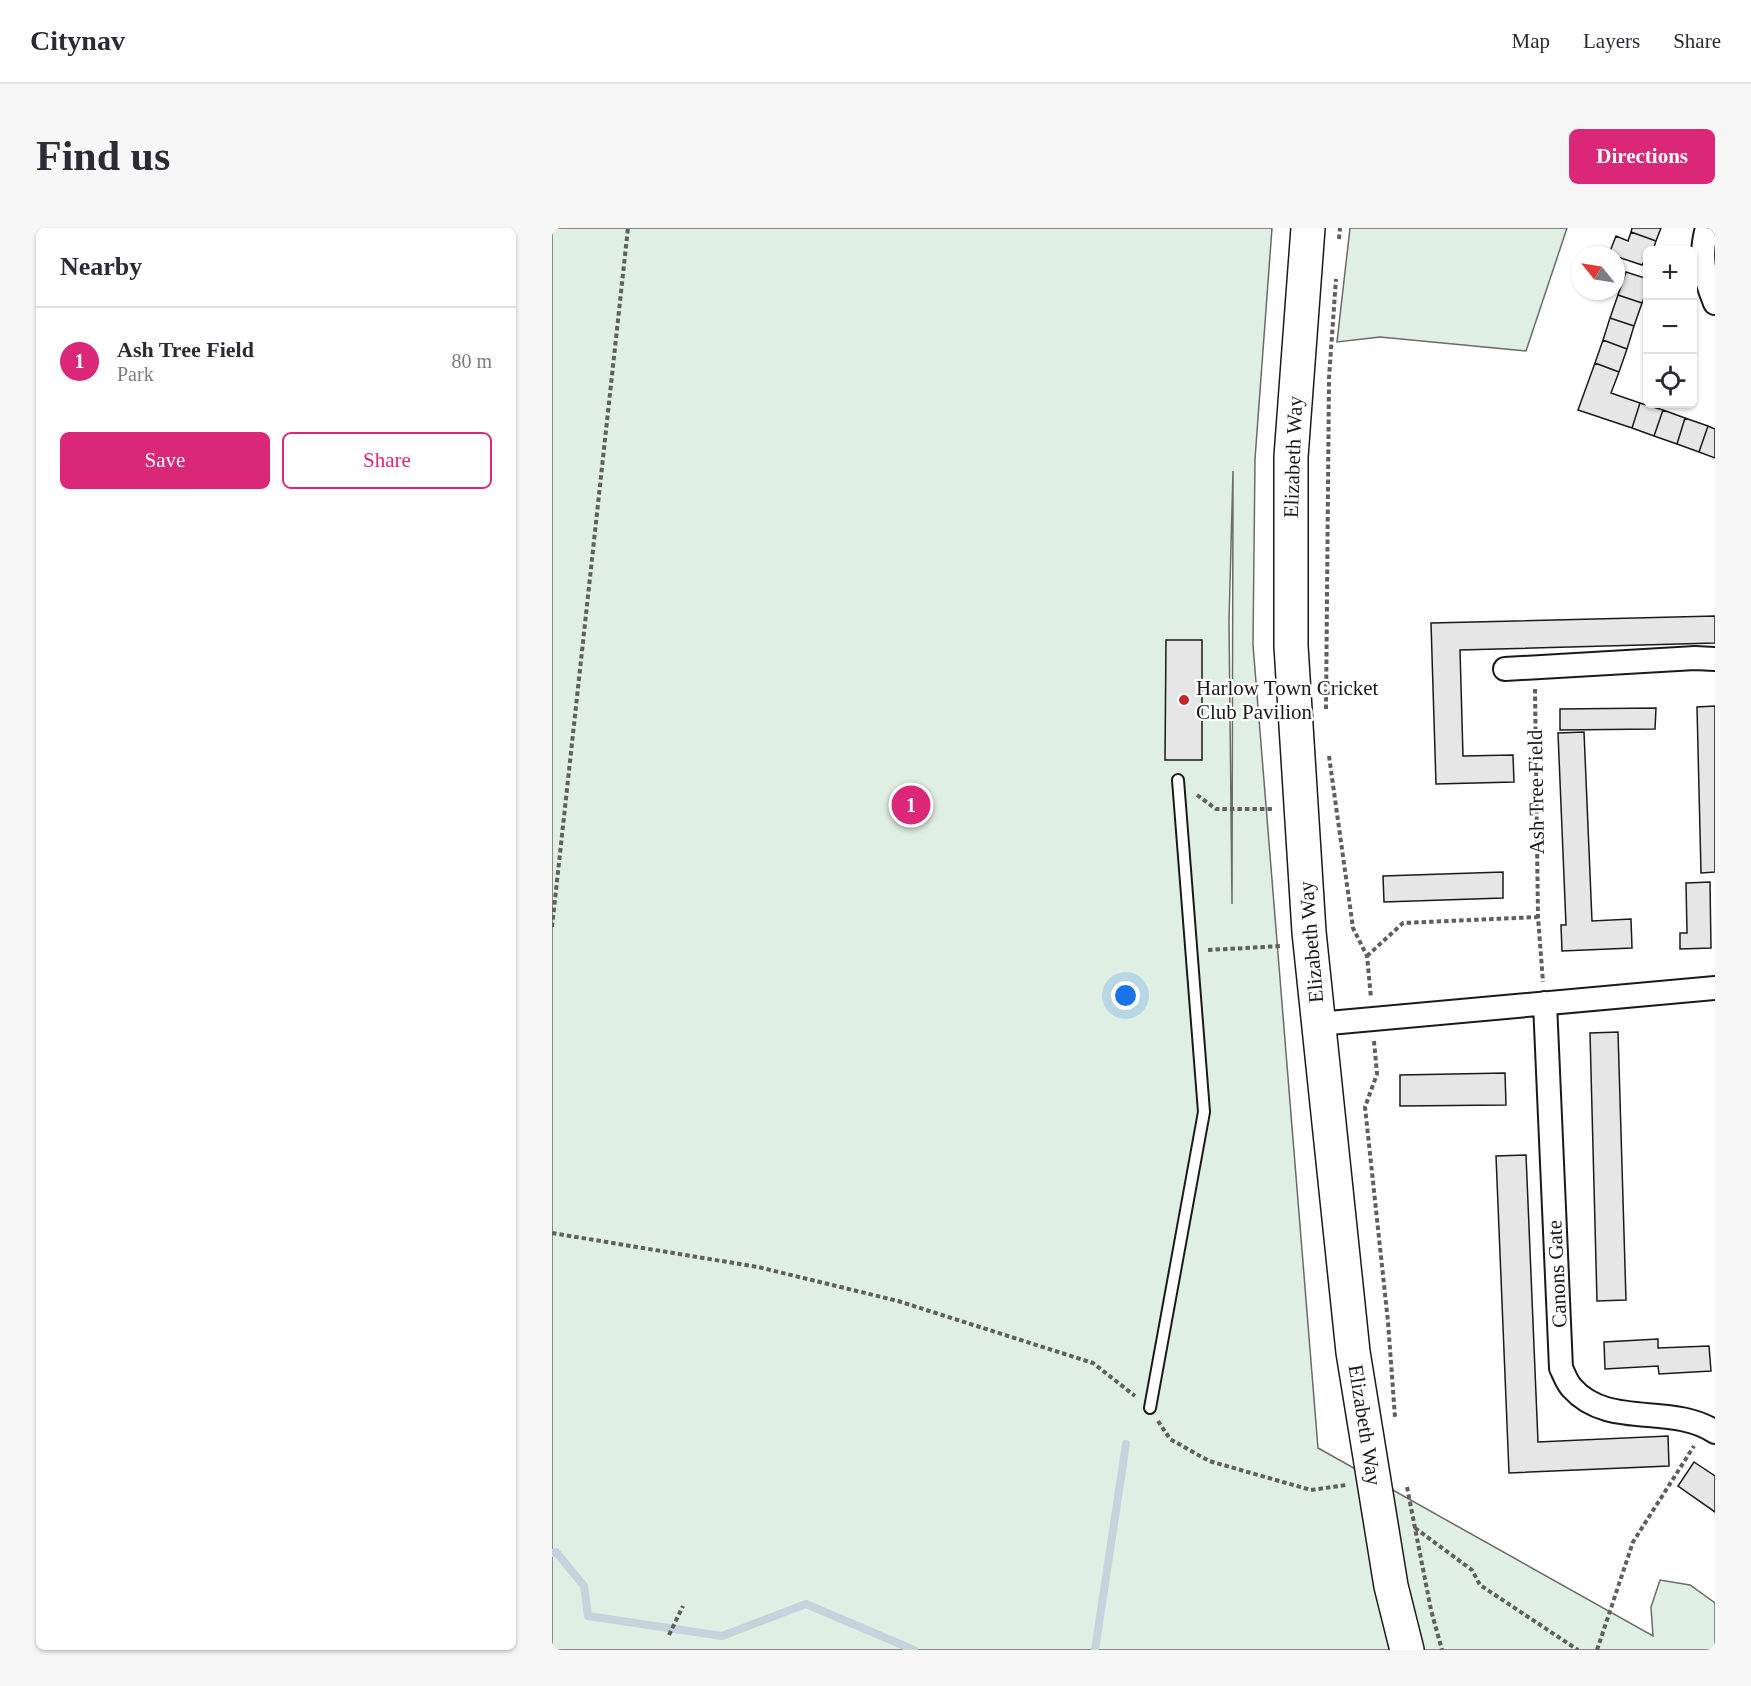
<!DOCTYPE html>
<html lang="en">
<head>
<meta charset="utf-8">
<style>
	body { margin:0; font-family:Georgia,serif; background:#f7f7f7; color:#2b2b33 }
	.controls { position:absolute; right:18px; top:18px; display:grid; overflow:hidden; border-radius:9px; box-shadow:0 2px 4px #0004 }
	.controls button { width:54px; height:54px; display:grid; place-items:center; padding:0; border:0; border-bottom:2px solid #e1e1e2; background:#fff; color:#2b2b33; font:30px sans-serif }
	.compass { position:absolute; left:1019px; top:18px; width:54px; height:54px; border-radius:50%; background:#fff; box-shadow:0 2px 4px #0004; rotate:300deg }
	.you { position:absolute; left:574px; top:768px; width:21px; height:21px; margin:-15px; border:4px solid #fff; border-radius:50%; background:#1a73e8; box-shadow:0 0 0 9px #1a73e833 }
	.badge { display:grid; place-items:center; width:39px; height:39px; border-radius:50%; background:#db2777; color:#fff; font-size:20px; font-weight:700 }
	.pin { position:absolute; translate:-50% -50%; border:3px solid #fff; box-shadow:0 2px 6px #0006 }
	.list { margin:0; padding:0; list-style:none }
	h2 { display:flex; justify-content:space-between; align-items:center; height:78px; margin:0; padding:0 24px; font-size:26px }
	h2 small { font-size:20px; font-weight:400; color:#7c7c81 }
	.list li { display:grid; grid-template-columns:39px 1fr auto; gap:18px; align-items:center; box-sizing:border-box; height:108px; padding:0 24px; border-top:2px solid #e1e1e2 }
	.list b { display:block; font-size:22px; white-space:nowrap }
	.list p { margin:0; font-size:20px; white-space:nowrap; color:#7c7c81 }
	.list em { font-size:20px; font-style:normal; color:#7c7c81 }
	.actions { display:flex; gap:12px; padding:18px 24px }
	.actions a { flex:1; padding:14px 0; border:2px solid #db2777; border-radius:9px; text-align:center; font-size:21px; color:#db2777 }
	.actions .main { background:#db2777; color:#fff }
	.icon { flex:none; width:33px; height:33px; fill:none; stroke:currentColor; stroke-width:2; stroke-linecap:round; stroke-linejoin:round }
	.map { position:relative; flex:none; width:1163px; height:1422px; overflow:hidden; border-radius:9px }
	header { display:flex; align-items:center; gap:36px; box-sizing:border-box; height:84px; padding:0 30px; background:#fff; border-bottom:2px solid #e1e1e2 }
	header strong { font-size:28px }
	nav { display:flex; gap:33px; margin-inline-start:auto; font-size:21px }
	.intro { display:flex; align-items:center; justify-content:space-between; box-sizing:border-box; height:144px; padding:0 36px }
	h1 { margin:0; font-size:42px }
	.button { padding:15px 27px; border-radius:9px; background:#db2777; color:#fff; font-size:21px; font-weight:700 }
	main { display:flex; gap:36px; padding:0 36px }
	aside { flex:1; background:#fff; border-radius:9px; box-shadow:0 2px 4px #0004 }
	.map>svg:first-child { display:block }
	.green { fill:#e0efe3; stroke:#6a6a6a; stroke-width:1.5; fill-rule:evenodd }
	.lines { fill:none; stroke-linecap:round; stroke-linejoin:round }
	.stream { stroke:#c6d2dc; stroke-width:8 }
	.building { fill:#e6e6e6; stroke:#1a1a1a; stroke-width:1.5 }
	.service-casing { stroke:#1a1a1a; stroke-width:14 }
	.minor-casing { stroke:#1a1a1a; stroke-width:26 }
	.primary-casing { stroke:#1a1a1a; stroke-width:36 }
	.path { stroke:#5f5f5f; stroke-width:4; stroke-dasharray:4.5 3; stroke-linecap:butt }
	.service { stroke:#fff; stroke-width:10 }
	.minor { stroke:#fff; stroke-width:22 }
	.primary { stroke:#fff; stroke-width:33 }
	.poi-dot { fill:#c62828; stroke:#fff; stroke-width:2 }
	.labels { text-anchor:middle; stroke-width:4.5; stroke-linejoin:round; paint-order:stroke }
	.street-label { font-size:21px; fill:#1a1a1a; stroke:#fff }
	.poi-label { font-size:21px; fill:#1a1a1a; stroke:#fff; text-anchor:start }
</style>
</head>
<body>
<header>
<strong>Citynav</strong>
<nav><a>Map</a><a>Layers</a><a>Share</a></nav>
</header>
<div class="intro"><h1>Find us</h1><a class="button">Directions</a></div>
<main>
<aside>
<h2>Nearby<small></small></h2>
<ul class="list">
<li><span class="badge">1</span><div><b>Ash Tree Field</b><p>Park</p></div><em>80 m</em></li>
</ul>
<div class="actions"><a class="main">Save</a><a>Share</a></div>
</aside>
<div class="map">
<svg width="1163" height="1422" viewBox="0 0 1163 1422">
	<rect width="100%" height="100%" fill="#fff"/>
	<path class="green" d="M0 0H720L703 231 701 417 766 1220 1101 1408 1099 1379 1108 1352 1138 1357 1163 1375V1422H0ZM681 243 680 676 677 393Z
		M798 0H1015L974 123 828 109 785 114Z"/>
	<g class="lines">
		<path class="stream" d="M0 1325 4 1324 32 1358 36 1388 170 1408 254 1376 362 1422
			M543 1422 574 1216"/>
	</g>
	<path class="building" d="M1080 0H1109L1104 13 1079 4Z
		M1079 4 1104 13 1101 22H1096V36L1091 35 1090 37 1057 26 1064 8 1076 13Z
		M1074 44 1096 51V60L1090 75 1066 67Z
		M1066 67 1090 75 1082 98 1058 90Z
		M1058 90 1082 98 1075 121 1051 112Z
		M1051 112 1075 121 1067 144 1043 135Z
		M1043 135 1067 144 1059 165 1088 175 1080 200 1026 182Z
		M1088 175 1111 182 1102 208 1080 200Z
		M1111 182 1133 190 1125 216 1102 208Z
		M1133 190 1156 198 1147 224 1125 216Z
		M1156 198 1163 201V230L1147 224Z
		M1163 388V415L908 422 911 528 961 527 962 554 884 556 879 395Z
		M614 412H650V532H613Z
		M1163 478V644L1149 645 1145 479Z
		M1104 480 1103 501 1008 502V481Z
		M1032 504 1040 693 1079 691 1080 720 1010 723 1009 697H1014L1006 505Z
		M951 644V670L832 674 831 648Z
		M1158 654 1159 720 1128 721V705H1135L1134 655Z
		M1066 804 1074 1072 1045 1073 1038 805Z
		M953 845 954 877 848 878V847Z
		M974 927 986 1214 1116 1208 1117 1238 957 1245 944 928Z
		M1106 1111V1120L1157 1118 1159 1143 1107 1146 1106 1138 1053 1141 1052 1114Z
		M1142 1234 1163 1248V1284L1126 1258Z"/>
	<g class="lines">
		<g class="service-casing">
			<path id="service" d="M598 1180 652 884 626 552"/>
		</g>
		<g class="minor-casing">
			<path id="minor" d="M1155 0C1147 29 1152 48 1163 75
				M953 441 1143 430 1163 431
				M993 775 1009 1140C1012 1146 1015 1155 1020 1160 1056 1201 1120 1175 1163 1204
				M766 796 1163 760"/>
		</g>
		<g class="primary-casing">
			<path id="primary" d="M756 0 739 229V418L757 704 801 1124 839 1358 855 1422"/>
		</g>
		<path class="path" d="M787 11 788 0
			M983 461 986 689 991 754
			M774 481 777 150 784 51
			M777 528 801 700 815 728 819 770
			M645 567 664 581H720
			M0 699 76 0
			M656 722 730 718
			M815 728 851 695 986 689
			M822 813 825 846 813 879 836 1094 843 1189
			M0 1005 206 1039 346 1073 541 1135 583 1168
			M606 1193 618 1211 657 1233 759 1262 794 1257
			M855 1259 879 1382 890 1422
			M863 1300 920 1342 928 1357 1026 1422
			M117 1407 131 1378
			M1045 1422 1081 1314 1142 1218"/>
		<use href="#service" class="service"/>
		<use href="#minor" class="minor"/>
		<use href="#primary" class="primary"/>
	</g>
	<circle class="poi-dot" cx="632" cy="472" r="6"/>
	<g class="labels">
		<g class="street-label">
			<text transform="translate(741 229) rotate(-88)" y="7">Elizabeth Way</text>
			<text transform="translate(984 564) rotate(-91)" y="7">Ash Tree Field</text>
			<text transform="translate(759 714) rotate(-95)" y="7">Elizabeth Way</text>
			<text transform="translate(1005 1046) rotate(-93)" y="7">Canons Gate</text>
			<text transform="translate(813 1197) rotate(81)" y="7">Elizabeth Way</text>
		</g>
		<g class="poi-label">
			<text x="644" y="467">Harlow Town Cricket<tspan x="644" dy="24">Club Pavilion</tspan></text>
		</g>
	</g>
</svg>
<div class="controls">
<button>+</button>
<button>−</button>
<button><svg class="icon" aria-label="locate" viewBox="0 0 24 24"><circle cx="12" cy="12" r="6"/><path d="M12 2v4M12 18v4M2 12h4M18 12h4"/></svg></button>
</div>
<svg class="compass" viewBox="-18 -18 36 36"><path d="M0-13l5 13h-10z" fill="#e53935"/><path d="M0 13l5-13h-10z" fill="#7c7c81"/></svg>
<div class="you"></div>
<div class="pin badge" style="left:359px;top:577px">1</div>
</div>
</main>
</body>
</html>
